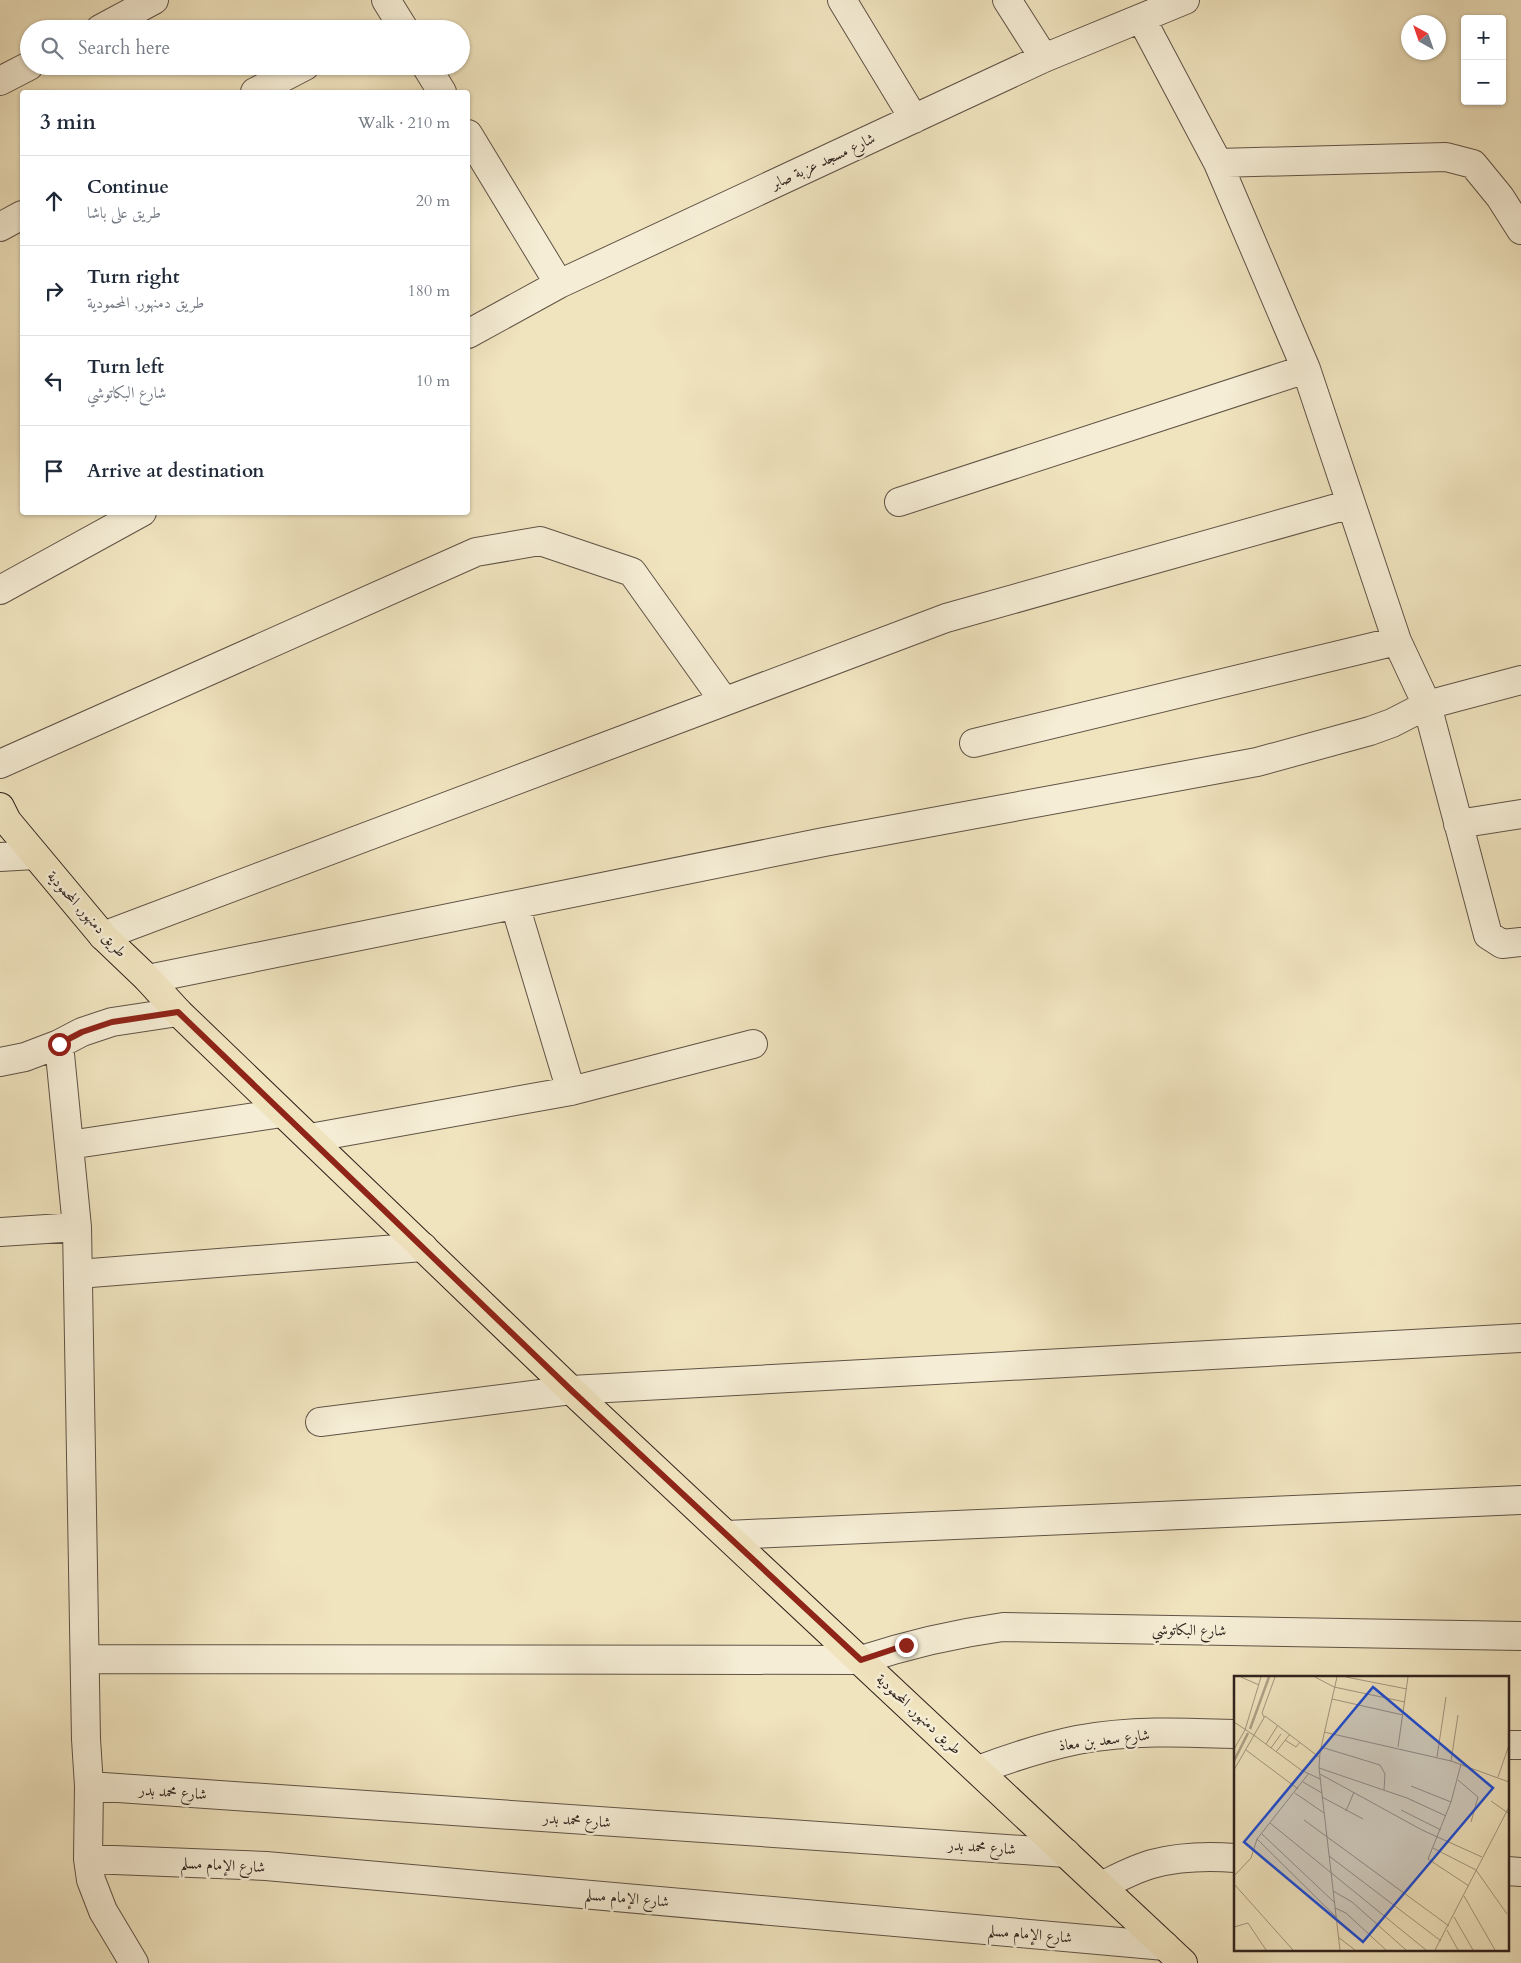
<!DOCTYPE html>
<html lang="en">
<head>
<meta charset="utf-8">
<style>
	body { margin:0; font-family:Cardo,Amiri,serif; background:#f6f6f7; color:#1f2937 }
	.controls { position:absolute; right:15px; top:15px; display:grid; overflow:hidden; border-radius:5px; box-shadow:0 1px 4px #0004 }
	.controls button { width:45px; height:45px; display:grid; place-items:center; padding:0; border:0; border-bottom:1px solid #e0e1e3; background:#fff; color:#1f2937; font:25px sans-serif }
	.compass { position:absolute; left:1401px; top:15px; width:45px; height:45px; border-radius:50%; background:#fff; box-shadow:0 1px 4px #0004; rotate:320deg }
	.stop { position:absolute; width:15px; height:15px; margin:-11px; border:4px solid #8f2418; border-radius:50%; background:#fff }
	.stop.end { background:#8f2418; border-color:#fff; box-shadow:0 1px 5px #0008 }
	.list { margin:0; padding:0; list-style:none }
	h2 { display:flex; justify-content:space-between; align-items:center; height:65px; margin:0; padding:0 20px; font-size:21px }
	h2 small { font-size:16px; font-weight:400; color:#747a83 }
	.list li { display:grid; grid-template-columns:32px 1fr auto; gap:15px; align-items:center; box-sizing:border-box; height:90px; padding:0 20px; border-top:1px solid #e0e1e3 }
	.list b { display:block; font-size:19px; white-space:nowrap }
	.list p { margin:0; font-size:16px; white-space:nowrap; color:#747a83 }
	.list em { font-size:16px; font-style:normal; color:#747a83 }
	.icon { flex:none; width:28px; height:28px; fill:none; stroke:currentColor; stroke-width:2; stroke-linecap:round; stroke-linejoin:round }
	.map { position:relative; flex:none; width:1521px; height:1963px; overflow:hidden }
	.search { position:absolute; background:#fff; box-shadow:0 1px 4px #0004; left:20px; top:20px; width:450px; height:55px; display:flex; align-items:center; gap:12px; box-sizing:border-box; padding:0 18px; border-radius:28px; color:#747a83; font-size:19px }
	.panel { position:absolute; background:#fff; box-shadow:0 1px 4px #0004; left:20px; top:90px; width:450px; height:425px; border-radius:5px }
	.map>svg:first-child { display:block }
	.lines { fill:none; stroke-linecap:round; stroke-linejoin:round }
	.minor-casing { stroke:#605346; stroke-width:30 }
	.major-casing { stroke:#30231e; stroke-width:30 }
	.minor { stroke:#f5edd5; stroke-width:28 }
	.major { stroke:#f0e4bf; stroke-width:28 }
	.route { stroke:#8f2418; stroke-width:6 }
	.labels { text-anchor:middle; stroke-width:5; stroke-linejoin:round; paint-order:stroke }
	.street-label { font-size:15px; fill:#30231e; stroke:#f5edd5 }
	.inset-river { fill:none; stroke:#afa288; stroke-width:2.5 }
	.inset-road { fill:none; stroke:#a3977f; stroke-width:1 }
	.view { fill:#1d4ed8; fill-opacity:0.15; stroke:#1d4ed8; stroke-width:2.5 }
	.inset-edge { fill:none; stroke:#30231e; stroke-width:2.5 }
</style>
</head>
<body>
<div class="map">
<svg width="1521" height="1963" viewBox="0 0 1521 1963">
	<rect width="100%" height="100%" fill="#f0e4bf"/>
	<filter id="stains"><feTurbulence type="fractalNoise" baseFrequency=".004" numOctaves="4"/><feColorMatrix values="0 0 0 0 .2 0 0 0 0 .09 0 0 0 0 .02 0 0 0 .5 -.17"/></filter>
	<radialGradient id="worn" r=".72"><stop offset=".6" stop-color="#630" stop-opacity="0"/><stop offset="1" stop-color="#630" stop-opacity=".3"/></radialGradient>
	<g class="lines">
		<g class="minor-casing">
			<path id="minor" d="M386 0 404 29
				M842 0 914 119
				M1007 0 1044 58
				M1141 18 1218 163 1306 369 1397 641 1427 705 1488 935 1502 944 1521 942
				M100 29 154 0
				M426 66 442 92
				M0 81 29 66
				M255 92 305 66
				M468 134 559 284
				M1218 163 1446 157 1473 164 1500 197 1521 230
				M0 227 22 215
				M468 334 559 284 1044 58 1185 0
				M899 502 1306 369
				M0 590 142 512
				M974 743 1397 641
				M0 764 476 552 540 541 632 572 724 701
				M1458 824 1521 814
				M0 857 35 855
				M515 905 571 1091
				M103 936 946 618 1351 504
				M148 979 824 842 1257 762 1370 731 1392 723 1427 705 1521 680
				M59 1044 77 1227 86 1739 89 1786 88 1859 91 1880 103 1911 134 1963
				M0 1062 25 1057 59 1044 82 1032 112 1022 178 1012
				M310 1138 571 1091 753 1044
				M69 1145 282 1113
				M0 1232 77 1227
				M78 1274 423 1247
				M320 1422 571 1390 1521 1338
				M727 1535 1521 1500
				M85 1659 861 1660C910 1644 952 1634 1003 1627L1521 1636
				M1507 1745H1521
				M978 1770C1010 1758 1043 1747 1077 1740 1129 1730 1182 1732 1235 1734
				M89 1786 1066 1853
				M88 1859 266 1866 1165 1946
				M1507 1871 1521 1872
				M1101 1886C1118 1878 1134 1869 1152 1864 1178 1857 1208 1856 1235 1858"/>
		</g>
		<g class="major-casing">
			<path id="major" d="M0 807 7 821 103 936 148 979 178 1012 571 1390 1183 1963"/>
		</g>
		<use href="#minor" class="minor"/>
		<use href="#major" class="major"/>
	</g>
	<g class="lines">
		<path class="route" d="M59 1044 82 1032 112 1022 178 1012 571 1390 861 1660 906 1645"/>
	</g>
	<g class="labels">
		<g class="street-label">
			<text transform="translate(823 161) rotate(-25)" y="5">شارع مسجد عزبة صابر</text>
			<text transform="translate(87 914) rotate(48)" y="5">طريق دمنهور, المحمودية</text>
			<text transform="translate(1189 1630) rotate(1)" y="5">شارع البكاتوشي</text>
			<text transform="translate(919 1714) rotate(43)" y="5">طريق دمنهور, المحمودية</text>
			<text transform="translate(1104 1740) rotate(-7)" y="5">شارع سعد بن معاذ</text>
			<text transform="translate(173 1792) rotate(4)" y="5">شارع محمد بدر</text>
			<text transform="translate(577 1820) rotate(4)" y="5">شارع محمد بدر</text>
			<text transform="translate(982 1847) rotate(4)" y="5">شارع محمد بدر</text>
			<text transform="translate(223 1865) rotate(3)" y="5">شارع الإمام مسلم</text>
			<text transform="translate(627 1898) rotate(5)" y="5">شارع الإمام مسلم</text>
			<text transform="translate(1030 1934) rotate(5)" y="5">شارع الإمام مسلم</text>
		</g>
	</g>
	<g transform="translate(1234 1676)">
		<rect width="275" height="275" fill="#f0e4bf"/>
		<path class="inset-river" d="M16 53 35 1M0 85 14 57"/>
		<path class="inset-road" d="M7 1 25 9M81 1 100 11 171 26M103 1 86 76 85 92 106 274M112 1 173 13M98 23 169 39M30 41 28 37 41 1M0 46 21 60M90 56 217 85 275 106M21 60 67 94 86 103M51 64 62 71 66 66M32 68 44 49M87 71 146 89 151 98 150 114M164 71 174 1M37 72 47 58M0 73 11 54 27 1M12 74 64 113M42 76 56 58M203 81 212 21M217 85 224 39M227 88 217 126 194 183 235 210M85 92 173 122 212 140M0 94 31 40 85 81M86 98 188 154 248 181M264 101 275 69M224 104 244 121 237 146M69 106 88 117M177 110 217 126M61 117 90 137M88 121 129 143M257 125 274 137M167 134 207 154M112 135 120 116M70 144 215 250M36 147 192 274M28 158 101 227M23 163 102 241M199 172 242 194 273 238M95 180 207 265M0 200 17 182 23 163 75 97M0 208 59 274M99 215 118 226 172 274M230 220 261 274M101 232 112 237 152 274M220 241 239 274M0 251 14 247 32 274M213 254 224 274M104 261 121 274M201 274 275 131"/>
		<path class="view" d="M139 11 259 112 129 266 10 166Z"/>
		<rect width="275" height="275" class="inset-edge"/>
	</g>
	<rect width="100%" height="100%" filter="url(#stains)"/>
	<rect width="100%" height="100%" fill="url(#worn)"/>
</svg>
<div class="controls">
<button>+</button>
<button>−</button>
</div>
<svg class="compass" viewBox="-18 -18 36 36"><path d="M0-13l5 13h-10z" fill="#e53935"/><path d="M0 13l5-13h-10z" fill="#747a83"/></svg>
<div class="stop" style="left:59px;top:1044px"></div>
<div class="stop end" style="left:906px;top:1645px"></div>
<div class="search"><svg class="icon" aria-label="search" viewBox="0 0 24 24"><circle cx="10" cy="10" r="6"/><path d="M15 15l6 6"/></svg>Search here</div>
<section class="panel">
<h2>3 min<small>Walk · 210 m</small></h2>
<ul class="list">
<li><svg class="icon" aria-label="ahead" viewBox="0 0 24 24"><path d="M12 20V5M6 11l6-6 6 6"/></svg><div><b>Continue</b><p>طريق على باشا</p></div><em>20 m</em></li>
<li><svg class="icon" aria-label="right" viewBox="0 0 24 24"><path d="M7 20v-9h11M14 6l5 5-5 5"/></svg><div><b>Turn right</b><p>طريق دمنهور, المحمودية</p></div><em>180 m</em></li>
<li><svg class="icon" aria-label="left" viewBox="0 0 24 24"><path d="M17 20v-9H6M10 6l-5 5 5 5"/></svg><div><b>Turn left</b><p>شارع البكاتوشي</p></div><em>10 m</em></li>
<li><svg class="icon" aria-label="arrive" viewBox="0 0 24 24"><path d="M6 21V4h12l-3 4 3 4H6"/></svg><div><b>Arrive at destination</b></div></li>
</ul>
</section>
</div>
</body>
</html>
